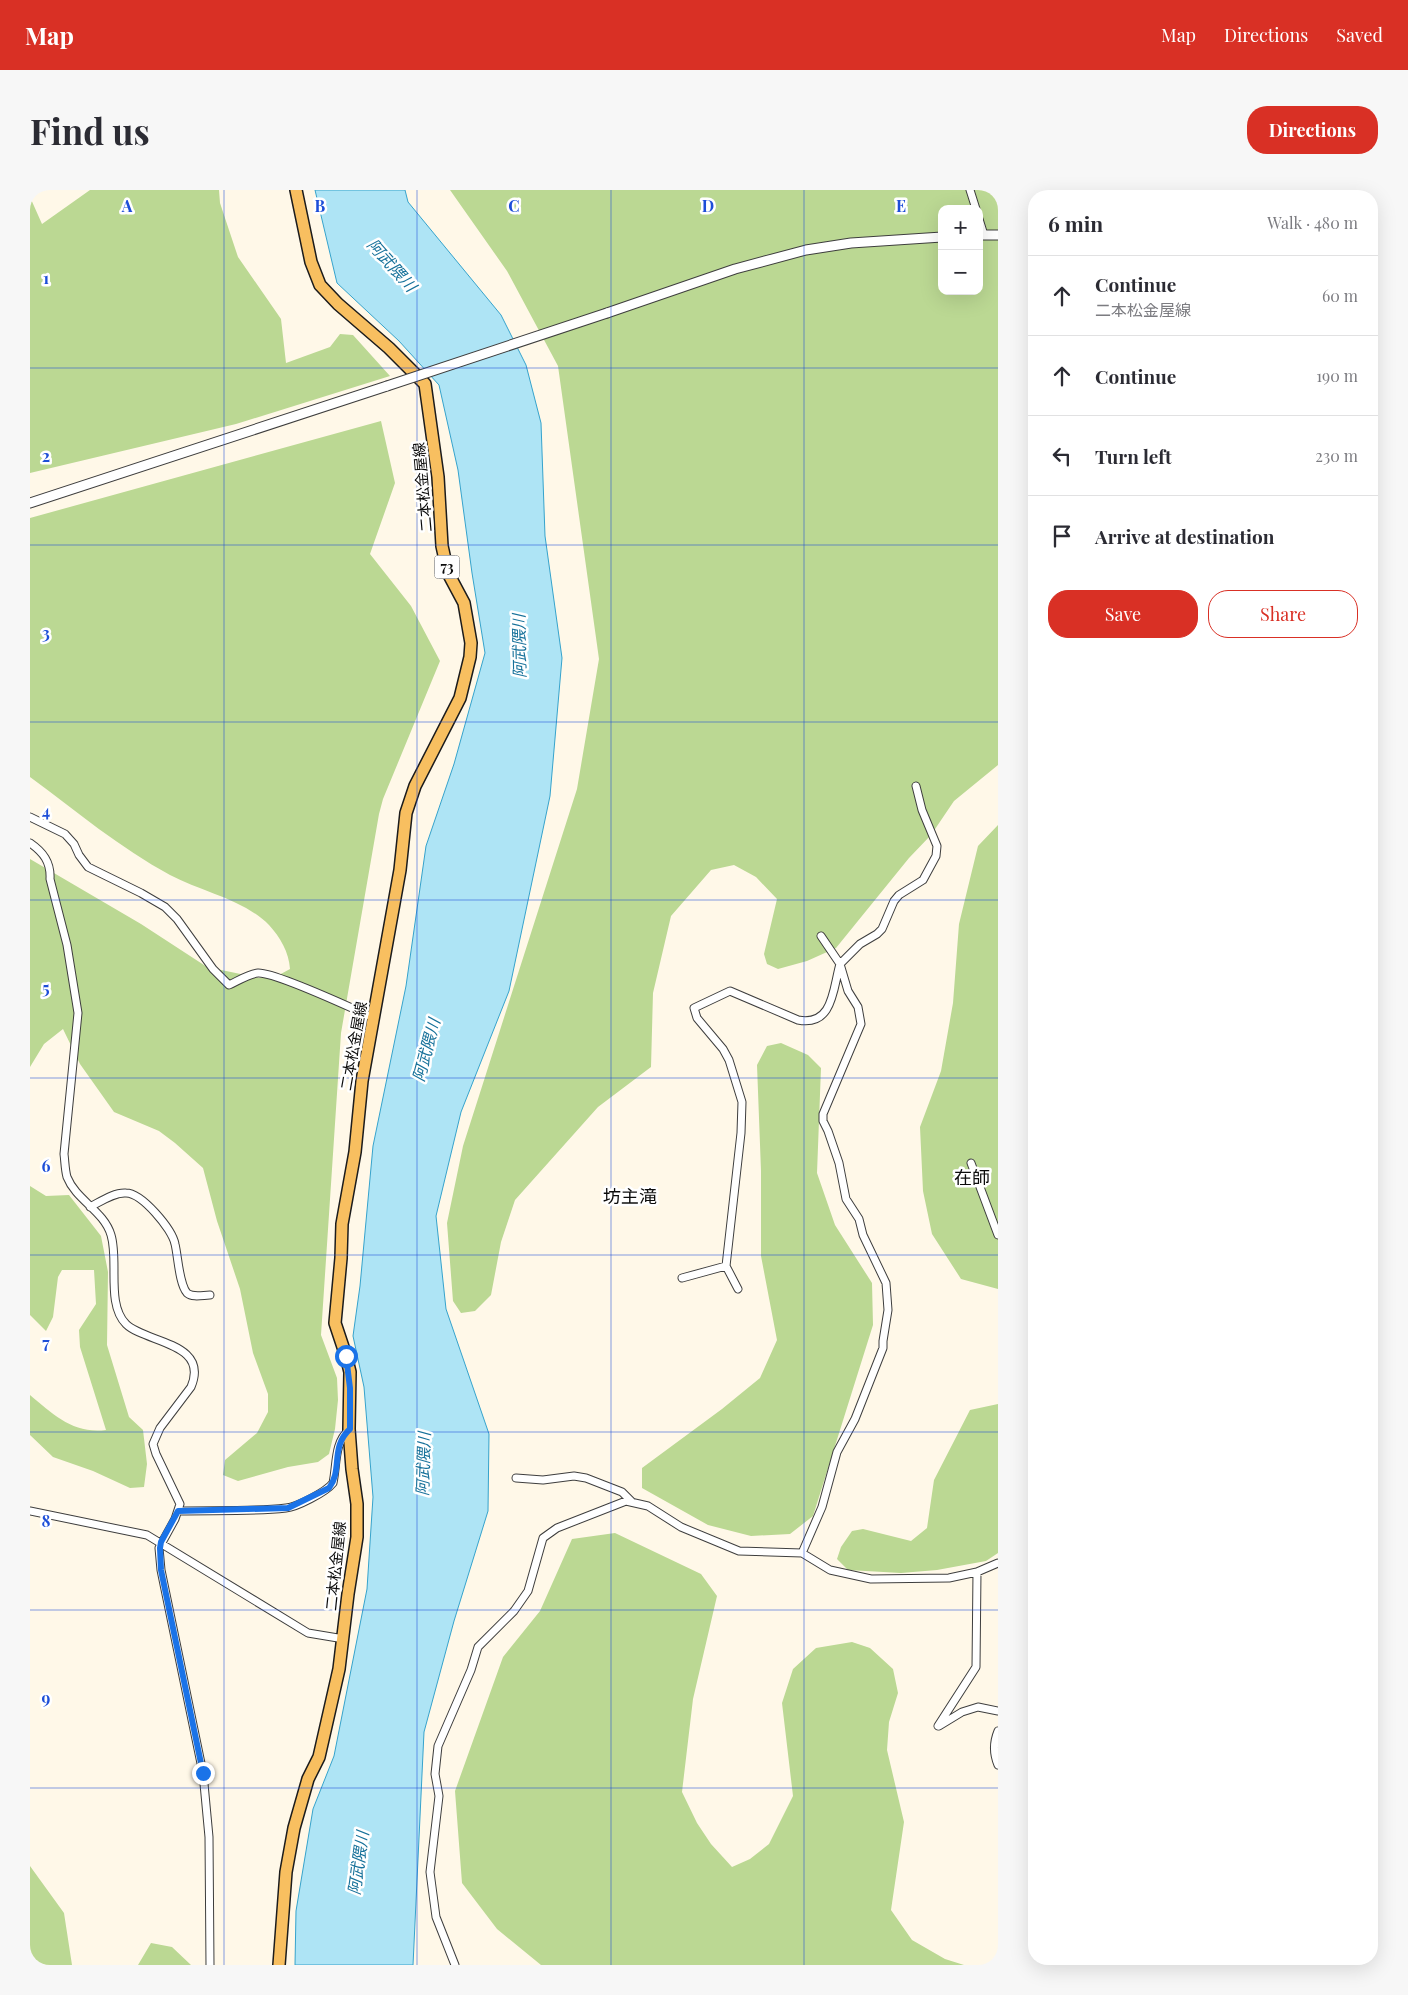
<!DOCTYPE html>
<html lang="en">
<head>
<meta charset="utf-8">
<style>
	body { margin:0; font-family:"Playfair Display","Noto Sans JP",serif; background:#f7f7f7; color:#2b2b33 }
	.controls { position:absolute; right:15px; top:15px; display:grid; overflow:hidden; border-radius:10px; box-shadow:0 5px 20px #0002 }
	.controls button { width:45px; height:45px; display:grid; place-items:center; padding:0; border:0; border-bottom:1px solid #e1e1e2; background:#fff; color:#2b2b33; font:25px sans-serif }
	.stop { position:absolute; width:15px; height:15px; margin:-11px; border:4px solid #1a73e8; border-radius:50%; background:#fff }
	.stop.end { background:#1a73e8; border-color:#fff; box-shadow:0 1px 5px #0008 }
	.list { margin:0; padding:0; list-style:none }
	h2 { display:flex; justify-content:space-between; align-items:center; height:65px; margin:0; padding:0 20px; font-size:21px }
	h2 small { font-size:16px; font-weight:400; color:#7c7c81 }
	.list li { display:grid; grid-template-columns:32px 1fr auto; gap:15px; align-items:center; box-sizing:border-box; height:80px; padding:0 20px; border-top:1px solid #e1e1e2 }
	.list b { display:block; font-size:19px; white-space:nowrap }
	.list p { margin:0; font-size:16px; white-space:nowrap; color:#7c7c81 }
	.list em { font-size:16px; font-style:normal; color:#7c7c81 }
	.actions { display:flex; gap:10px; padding:15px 20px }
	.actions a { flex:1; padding:11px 0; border:1px solid #d93025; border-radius:20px; text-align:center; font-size:18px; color:#d93025 }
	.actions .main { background:#d93025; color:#fff }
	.icon { flex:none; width:28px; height:28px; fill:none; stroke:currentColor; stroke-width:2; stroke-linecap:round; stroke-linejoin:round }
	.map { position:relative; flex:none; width:968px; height:1775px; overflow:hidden; border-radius:20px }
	header { display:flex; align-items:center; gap:30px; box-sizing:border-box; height:70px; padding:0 25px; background:#d93025; color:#fff }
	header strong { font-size:24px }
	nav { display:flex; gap:28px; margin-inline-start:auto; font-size:18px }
	.intro { display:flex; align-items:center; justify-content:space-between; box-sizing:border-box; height:120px; padding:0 30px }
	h1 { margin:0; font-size:35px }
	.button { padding:12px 22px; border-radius:20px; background:#d93025; color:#fff; font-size:18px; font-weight:700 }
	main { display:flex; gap:30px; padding:0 30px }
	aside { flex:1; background:#fff; border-radius:20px; box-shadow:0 5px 20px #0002 }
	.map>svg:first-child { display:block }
	.forest { fill:#bbd893; fill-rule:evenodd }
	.water { fill:#aee4f5; stroke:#36a3cc }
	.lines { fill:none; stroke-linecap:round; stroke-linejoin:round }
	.minor-casing { stroke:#3e3e3e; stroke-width:9 }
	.tertiary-casing { stroke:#3e3e3e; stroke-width:11 }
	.primary-casing { stroke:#1c1c1c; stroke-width:14 }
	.minor { stroke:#fff; stroke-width:7 }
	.tertiary { stroke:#fff; stroke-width:9 }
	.primary { stroke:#f8bf60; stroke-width:11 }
	.tertiary-bridge-casing { stroke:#3e3e3e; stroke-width:11; stroke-linecap:butt }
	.tertiary-bridge { stroke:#fff; stroke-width:9 }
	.route { stroke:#1a73e8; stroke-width:6 }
	.grid { fill:none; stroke:#1d4ed8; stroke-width:1; stroke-opacity:0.55 }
	.labels { text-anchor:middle; stroke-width:5; stroke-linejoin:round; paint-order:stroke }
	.shield { fill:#fff; stroke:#545454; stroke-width:1 }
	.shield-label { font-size:14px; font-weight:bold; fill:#0b0b0b }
	.street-label { font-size:15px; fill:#0b0b0b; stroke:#fff }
	.water-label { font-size:16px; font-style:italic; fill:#16719a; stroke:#fff }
	.quarter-label { font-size:18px; fill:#0b0b0b; stroke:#fff }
	.grid-label { font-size:16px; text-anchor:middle; font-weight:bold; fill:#1d4ed8; stroke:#fff; stroke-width:5; stroke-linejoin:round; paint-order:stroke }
</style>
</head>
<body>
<header>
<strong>Map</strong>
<nav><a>Map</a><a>Directions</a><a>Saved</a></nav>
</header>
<div class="intro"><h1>Find us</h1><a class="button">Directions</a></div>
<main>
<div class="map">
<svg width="968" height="1775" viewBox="0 0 968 1775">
	<rect width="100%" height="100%" fill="#fff8e8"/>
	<path class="forest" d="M60 0H189L190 13 208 67 251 129 256 173 300 157 310 144 323 145 360 186 206 234 0 283V7L12 34Z
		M420 0H968V575L924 611 901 645 879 668 806 758 777 771 748 779 737 774 734 764 747 709 726 687 704 675 681 680 641 726 623 803 621 877 568 917 485 1010 471 1052 461 1105 445 1121 431 1123 423 1111 417 1033 433 956 547 599 569 469 528 176 477 81ZM912 19H949V101H912Z
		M351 231 365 293 340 364 381 416 410 471 353 609 349 624 311 843 291 1145 307 1188 308 1210 305 1239 299 1264 288 1272 258 1277 208 1291 193 1285 195 1270 227 1243 238 1222V1204L223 1163 210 1099 187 1031 173 978 145 953 129 941 84 922 50 874 33 839 14 854 0 877V669L111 734 177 777 229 788 249 785 260 779C259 762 250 747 239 735 213 709 172 702 140 685 90 658 46 621 0 587V328Z
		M968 635V1099L931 1089 902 1044 893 1001 890 937 911 881 923 813 929 734 948 656Z
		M751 853 778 865 791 878 787 983 805 1035 842 1093 843 1135 783 1326 760 1344 721 1346 678 1335 612 1298V1278L692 1219 730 1188 747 1150 731 1066V981L727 875 737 856Z
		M0 996 16 1006 39 1005 71 1046 78 1082 77 1155 99 1227 113 1240 117 1274 114 1297 100 1298 63 1281 23 1267 0 1245V1205C24 1225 43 1244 76 1240L50 1157 49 1140 66 1114 64 1080H32L28 1087 23 1127 16 1141 0 1125Z
		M968 1214V1363L956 1371 907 1380 871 1383 818 1380 807 1369 811 1357 822 1341 833 1339 881 1351 897 1338 904 1290 940 1220Z
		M585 1343 671 1384 687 1406 663 1509 652 1602 667 1633 681 1654 702 1677 720 1669 739 1654 763 1606 752 1513 763 1479 786 1458 822 1452 840 1458 863 1479 868 1503 859 1532 857 1560 874 1632 861 1720 882 1750 915 1769 934 1775H511L467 1739 432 1693 425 1601 473 1467 510 1421 542 1349Z
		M0 1676 34 1723 42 1775H0Z
		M121 1753 142 1757 161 1775H108Z"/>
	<path class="water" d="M285 0H375L378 12 471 125 496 175 511 233 515 346 532 468 520 606 479 801 431 922 406 1026 416 1119 459 1244 458 1321 424 1431 394 1542 383 1775H265L266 1721 283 1619 304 1566 337 1399 343 1307 334 1197 323 1146 330 1096 343 956 376 796 396 656 424 574 455 463 442 383 428 280 409 195 369 151 307 93Z"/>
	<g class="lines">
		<g class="minor-casing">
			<path id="minor" d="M940 0 946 19
				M949 29 954 45
				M0 627 35 644 44 654 49 665 58 677 111 703 135 717 147 729 183 779 199 795C208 791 218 784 228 783 245 782 324 819 344 828
				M0 653C13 662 21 672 20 689L37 755 48 823 34 964C35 972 35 980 37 987 46 1010 74 1021 81 1045 89 1071 76 1114 96 1134 115 1153 180 1152 161 1197L130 1238 123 1254 126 1264 150 1314 145 1329 129 1358 131 1380 173 1583 179 1647 180 1775
				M941 973 968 1045
				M60 1017C70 1012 84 1002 96 1003 112 1003 142 1039 145 1054 148 1066 149 1094 157 1103 163 1108 173 1105 180 1105
				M652 1088 696 1076
				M708 1099 696 1076 711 943 712 912 699 870 693 859 667 828 664 818 700 801 768 830C804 837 803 797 810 774L791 746
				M486 1288 513 1290 544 1286 556 1288 592 1302 602 1312
				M0 1321 117 1345 278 1443 314 1449
				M148 1321C184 1320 221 1322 256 1318 267 1317 296 1302 303 1293 307 1274 304 1253 319 1240
				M772 1363 792 1317 807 1262 825 1229 853 1158V1151L858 1120 856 1093 833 1045 829 1029 816 1009 809 973 798 941 793 931V924L831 834 828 817 818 801 810 774 830 754 847 744 852 739 864 711 869 705 893 690 906 666 907 656 892 620 886 596
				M908 1536 946 1477 947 1382
				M909 1536 932 1522 948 1517 968 1521
				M968 1541C963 1553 963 1563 968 1575
				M425 1775 406 1727 400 1682 409 1606 405 1584 408 1556 441 1480 448 1457 484 1421 498 1401 513 1348 527 1338 596 1311 618 1316 651 1337 709 1361 772 1363 800 1380 841 1389 919 1388 947 1382 968 1373"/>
		</g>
		<g class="tertiary-casing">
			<path id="tertiary" d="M949 45H968
				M577 123 705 79 776 60 821 53 912 47
				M0 313 357 196"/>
		</g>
		<g class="primary-casing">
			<path id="primary" d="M249 1775 256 1682 264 1638 278 1589 289 1567 309 1479 318 1404 327 1347V1314L322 1279 319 1239 320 1182 316 1166 305 1133 311 1068 312 1034 325 962 332 891 370 680 376 623 385 596 430 508 440 467 441 453 434 413 418 383 412 356 408 287 395 194 359 158 308 114 290 95 281 72 266 0"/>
		</g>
		<use href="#minor" class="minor"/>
		<use href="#tertiary" class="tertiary"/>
		<use href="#primary" class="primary"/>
		<g class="tertiary-bridge-casing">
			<path id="tertiary-bridge" d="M357 196 577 123"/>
		</g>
		<use href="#tertiary-bridge" class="tertiary-bridge"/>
	</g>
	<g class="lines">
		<path class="route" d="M173 1583 131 1380 130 1358 131 1352 148 1321 258 1318 299 1298C313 1280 300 1257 320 1239V1198L316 1166"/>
	</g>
	<path class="grid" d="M194 0V1775M387 0V1775M581 0V1775M774 0V1775M0 178H968M0 355H968M0 532H968M0 710H968M0 888H968M0 1065H968M0 1242H968M0 1420H968M0 1598H968"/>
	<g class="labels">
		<rect class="shield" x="404.5" y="365.5" width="25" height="23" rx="4"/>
		<g class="shield-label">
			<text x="417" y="382">73</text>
		</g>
		<g class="street-label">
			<text transform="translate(393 297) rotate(-95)" y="5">二本松金屋線</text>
			<text transform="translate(324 856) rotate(-80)" y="5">二本松金屋線</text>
			<text transform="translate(306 1376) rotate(-84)" y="5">二本松金屋線</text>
		</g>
		<g class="water-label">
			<text transform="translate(362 75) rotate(48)" y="6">阿武隈川</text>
			<text transform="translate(489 456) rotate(-91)" y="6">阿武隈川</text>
			<text transform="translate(396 860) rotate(-75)" y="6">阿武隈川</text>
			<text transform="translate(393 1274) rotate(-88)" y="6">阿武隈川</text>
			<text transform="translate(328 1673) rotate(-82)" y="6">阿武隈川</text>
		</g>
		<g class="quarter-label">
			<text x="942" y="994">在師</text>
			<text x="600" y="1013">坊主滝</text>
		</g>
	</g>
	<g class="grid-label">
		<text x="97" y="22">A</text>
		<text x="290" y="22">B</text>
		<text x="484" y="22">C</text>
		<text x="678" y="22">D</text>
		<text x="871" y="22">E</text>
		<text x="16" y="94">1</text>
		<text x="16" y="272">2</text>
		<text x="16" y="449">3</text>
		<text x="16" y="627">4</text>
		<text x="16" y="804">5</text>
		<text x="16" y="982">6</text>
		<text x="16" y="1159">7</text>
		<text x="16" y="1337">8</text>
		<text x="16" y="1514">9</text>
	</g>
</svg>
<div class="controls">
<button>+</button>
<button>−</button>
</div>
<div class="stop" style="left:316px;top:1166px"></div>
<div class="stop end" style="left:173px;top:1583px"></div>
</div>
<aside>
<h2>6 min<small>Walk · 480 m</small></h2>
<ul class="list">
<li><svg class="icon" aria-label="ahead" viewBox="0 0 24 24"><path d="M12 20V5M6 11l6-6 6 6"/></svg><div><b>Continue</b><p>二本松金屋線</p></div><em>60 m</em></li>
<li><svg class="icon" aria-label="ahead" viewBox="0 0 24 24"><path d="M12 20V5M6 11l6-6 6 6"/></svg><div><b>Continue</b></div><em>190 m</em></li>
<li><svg class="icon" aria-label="left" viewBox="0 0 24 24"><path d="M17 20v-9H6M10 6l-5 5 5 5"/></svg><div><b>Turn left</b></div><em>230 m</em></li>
<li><svg class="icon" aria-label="arrive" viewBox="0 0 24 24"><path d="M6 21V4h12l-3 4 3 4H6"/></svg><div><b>Arrive at destination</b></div></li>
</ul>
<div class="actions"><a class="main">Save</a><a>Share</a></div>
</aside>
</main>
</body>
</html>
